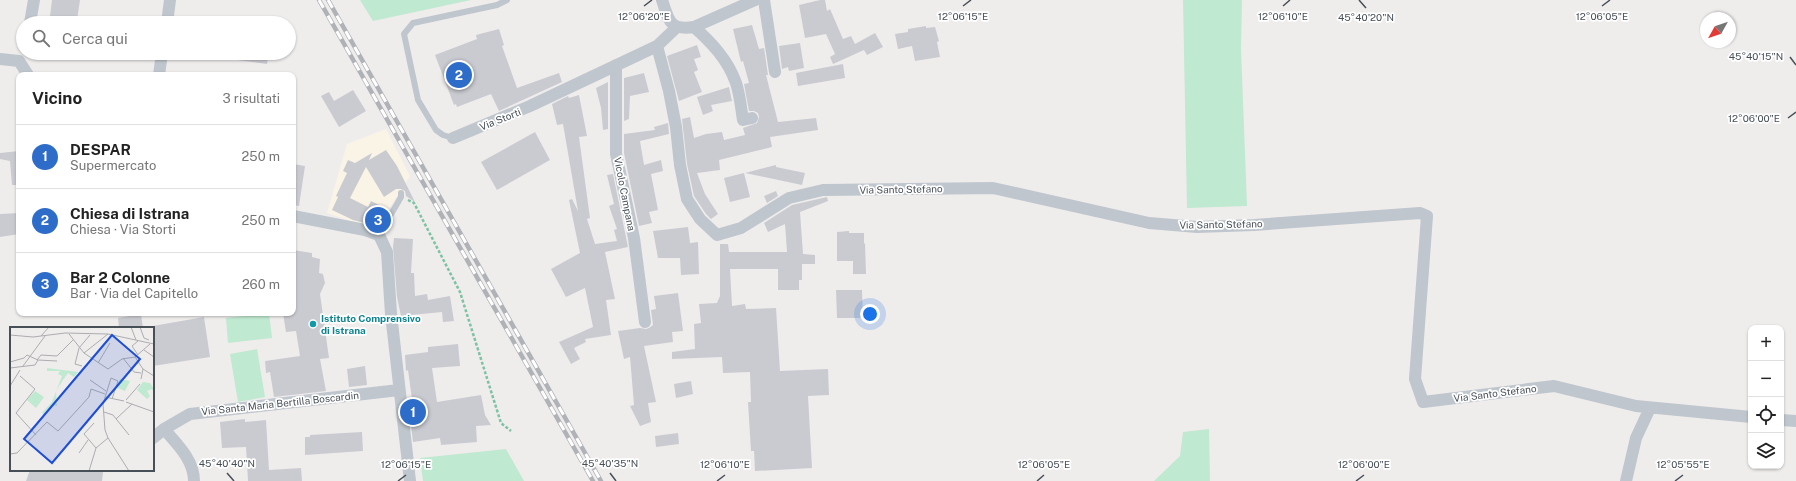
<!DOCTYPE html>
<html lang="it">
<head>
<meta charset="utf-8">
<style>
	body { margin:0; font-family:"Public Sans",sans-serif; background:#f6f6f6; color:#222 }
	.controls { position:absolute; right:12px; bottom:12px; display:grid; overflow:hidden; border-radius:8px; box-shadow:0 1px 3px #0004 }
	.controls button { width:36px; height:36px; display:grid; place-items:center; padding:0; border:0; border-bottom:1px solid #e0e0e0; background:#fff; color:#222; font:20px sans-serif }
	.compass { position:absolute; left:1700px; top:12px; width:36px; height:36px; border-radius:50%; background:#fff; box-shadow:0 1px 3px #0004; rotate:230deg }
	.you { position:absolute; left:870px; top:314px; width:14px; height:14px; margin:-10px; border:3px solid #fff; border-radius:50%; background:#1a73e8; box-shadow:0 0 0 6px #1a73e833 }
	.badge { display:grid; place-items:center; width:26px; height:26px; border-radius:50%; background:#2d6cc9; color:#fff; font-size:13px; font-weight:700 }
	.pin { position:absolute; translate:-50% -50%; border:2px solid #fff; box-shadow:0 1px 4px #0006 }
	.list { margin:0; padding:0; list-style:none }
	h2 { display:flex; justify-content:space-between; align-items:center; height:52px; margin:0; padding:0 16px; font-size:17px }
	h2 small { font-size:13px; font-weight:400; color:#767676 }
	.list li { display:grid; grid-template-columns:26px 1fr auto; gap:12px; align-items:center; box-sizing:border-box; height:64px; padding:0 16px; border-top:1px solid #e0e0e0 }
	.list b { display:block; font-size:15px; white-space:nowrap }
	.list p { margin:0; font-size:13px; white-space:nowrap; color:#767676 }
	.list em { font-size:13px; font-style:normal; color:#767676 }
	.icon { flex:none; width:22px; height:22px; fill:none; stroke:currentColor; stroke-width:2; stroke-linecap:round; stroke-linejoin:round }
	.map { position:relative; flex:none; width:1796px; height:481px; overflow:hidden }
	.search { position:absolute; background:#fff; box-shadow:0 1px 3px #0004; left:16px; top:16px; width:280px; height:44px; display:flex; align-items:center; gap:10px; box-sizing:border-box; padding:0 14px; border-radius:22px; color:#767676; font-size:15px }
	.panel { position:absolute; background:#fff; box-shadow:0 1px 3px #0004; left:16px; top:72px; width:280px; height:244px; border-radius:8px }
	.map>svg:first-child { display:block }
	.commercial { fill:#f9f4e6 }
	.green { fill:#bfe9d0 }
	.building { fill:#cacbd1 }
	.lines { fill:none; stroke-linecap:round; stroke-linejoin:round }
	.path { stroke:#7bc3a2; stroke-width:2.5; stroke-dasharray:3 2; stroke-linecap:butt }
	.service { stroke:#bfc6cd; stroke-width:6 }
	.minor { stroke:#bfc6cd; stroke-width:12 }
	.rail-casing { stroke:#afb2b6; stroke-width:4.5 }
	.rail { stroke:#fff; stroke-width:3; stroke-dasharray:9; stroke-linecap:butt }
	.ticks { fill:none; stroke:#474f57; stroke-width:1.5 }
	.culture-dot { fill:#0f9aa8; stroke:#fff; stroke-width:1.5 }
	.labels { text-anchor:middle; stroke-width:3.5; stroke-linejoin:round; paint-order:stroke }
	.street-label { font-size:10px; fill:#474f57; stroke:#fff }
	.culture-label { font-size:10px; font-weight:bold; fill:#0d838f; stroke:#fff; text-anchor:start }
	.inset-road { fill:none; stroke:#acadb0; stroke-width:1 }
	.view { fill:#1d4ed8; fill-opacity:0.15; stroke:#1d4ed8; stroke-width:2 }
	.inset-edge { fill:none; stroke:#474f57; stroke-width:2 }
	.ticks-label { font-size:10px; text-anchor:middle; fill:#474f57; stroke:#fff; stroke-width:3.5; stroke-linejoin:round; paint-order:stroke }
</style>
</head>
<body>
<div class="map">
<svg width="1796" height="481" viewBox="0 0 1796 481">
	<rect width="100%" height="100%" fill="#efecec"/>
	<path class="commercial" d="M386 129 410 176 376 229 327 213 347 144Z"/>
	<path class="green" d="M360 0H471L373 21Z
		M1183 0H1242L1241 49 1247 206 1187 208Z
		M269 313 272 338 228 343 226 318Z
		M257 349 265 397 238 402 230 354Z
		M1209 429 1210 481H1154L1180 456 1183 432Z
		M506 449 524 481H423L420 458Z"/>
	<path class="building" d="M52 0H80L77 20 50 16Z
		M820 0H825L827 11 830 9 843 39 851 36 855 44 875 33 883 47 867 55 864 50 833 64 830 57 835 54 826 34 805 38 799 5Z
		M752 25 759 49 764 48 768 75H766L778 122 816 118 818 130 770 137 772 147 719 160 720 170 697 173 705 194 718 214 711 219 706 214 694 196 687 164 682 119 690 117 694 138 706 134 722 132 724 140 745 135 743 128 757 123 759 117 758 113 754 111H749L744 84 749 83 743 61 741 62 733 29Z
		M926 26V28L935 27 939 41 937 42 940 57 915 61 912 46 898 49 895 34 908 32V29Z
		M499 29 504 45 502 46 517 88 559 73 562 82 499 111 491 94 457 107 456 104 454 105 435 55 477 39 476 35Z
		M800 43 804 68 789 71 788 67 782 69 779 46Z
		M697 45 701 57 694 59 698 70 694 72 702 92 679 101 667 56Z
		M230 53H269L267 64 230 59Z
		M843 64 845 78 798 86 796 73Z
		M644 73 649 92 630 96 629 119 624 121V78Z
		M608 82V129L603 130 601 108 596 88Z
		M729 87 732 101 711 105 713 111 703 115 697 97Z
		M353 90 366 111 339 127 321 96 329 92 334 101Z
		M579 95 587 136 579 137 590 218 587 219 595 244 617 241 614 230 617 229 609 206 614 204 607 175 613 174 628 247 605 252 615 299 606 300 611 335 585 339 586 342 574 348 580 359 571 364 559 342 593 327 585 288 566 297 551 269 580 253 569 200 572 199 578 211 563 124 557 125 552 104 568 96 569 98Z
		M668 123 669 134 640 141 644 165 661 160 663 171 651 174 658 210 649 212 652 223 639 226 624 153V134L655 130 654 127Z
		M535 132 550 160 497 190 481 162Z
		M386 150 397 166 415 202 406 196 405 191 401 189H396L384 197 366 167 350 198 368 207 371 201 383 207V211L375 226 353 220 332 210 338 197 336 196 347 173 343 171 348 160 355 163 372 153 369 160Z
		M19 151V185H12L10 161 0 159V153Z
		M293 164 305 166 299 206 293 205Z
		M776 165V167L805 173 802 185 745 173Z
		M744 173 750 197 730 202 724 178Z
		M776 191 778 196 767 203 764 196Z
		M827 197 828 201 800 212 803 254 815 255V264H802V280H799V290H778V269H730L732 306 745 304 746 309 776 308 780 371 828 369 829 395 808 396 812 468 755 471 754 451H751L748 402H751L750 372 723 373 722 357 672 359V352L695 349 694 324 701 323 699 304 717 303 720 296V244H728L729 252H787L785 224 768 232 764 223 792 205Z
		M19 213V234L0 237V214Z
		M688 227 690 243 698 242 699 274 681 275 680 258H658L653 231Z
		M849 231V233H864V244L865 243 866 274H853V261H837V232Z
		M394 238 413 239 411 273H414L415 296 427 294 428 300 450 296 454 321 443 322 442 312 401 316 397 297 393 247Z
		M293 250 312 253V257L320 259 319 273 323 274 325 283 320 294 329 358 320 359 326 391 274 397 270 372 266 373 265 361 300 356 296 331 286 332 283 313H293Z
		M836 290H862L863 318H837Z
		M678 293 683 331 672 332 673 342 644 346 656 402 648 403 651 422 640 426 630 406 634 405 630 357 624 359 618 331 640 328 646 329 649 328 653 325 651 310 656 309 654 296Z
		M141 314 143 328H119L118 318Z
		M204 317 210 357 153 366V326Z
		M458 344 460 366 432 368 437 402 481 395 485 415 491 425 476 426 477 442 441 445 440 438 413 442 408 399H412L408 370 406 371 405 355 428 352V347Z
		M365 366 367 385 349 387 347 369Z
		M691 381 693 394 676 398 674 384Z
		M245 419V422L266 420 269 470 301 468 302 481H248L246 447 222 448 220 422Z
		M362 432 363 451 305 455V437H310V435Z
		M678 433 679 444 656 447 655 436Z
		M30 470H95L103 472 102 481H26Z"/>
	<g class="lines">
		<path class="path" d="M408 200 414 203 460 292 501 423 511 431"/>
		<path class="service" d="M453 138 443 135 436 130 418 100 404 34 413 23 497 5 507 0
			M379 235 401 197V193"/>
		<path class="minor" d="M662 0C669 20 669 31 694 27L755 0
			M764 0 775 72
			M30 23 34 0
			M167 23 170 0
			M694 27C712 43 728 60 736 83 740 95 741 108 743 120L752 118
			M657 46 669 91 676 127 680 165 687 199 700 219 717 235 741 228 789 198 823 190 993 188 1149 223 1197 227 1254 225 1420 213 1427 216 1415 379 1423 402 1554 386 1636 406 1751 417
			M0 59 19 61 28 75
			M616 65V154L634 238 645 322
			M159 75 162 53
			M453 138 530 106 657 46 677 27
			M293 216 365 230 379 235 387 252 391 314 410 481
			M1781 420 1796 421
			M164 429C177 444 194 460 194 481
			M153 438 164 429 190 414 399 390
			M1626 481 1636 438 1650 408"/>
		<g class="rail-casing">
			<path id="rail" d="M319 0 593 481
				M328 0 601 481"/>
		</g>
		<use href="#rail" class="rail"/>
	</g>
	<path class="ticks" d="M1359 0 1366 8M644 6 652 0M963 6 971 0M1283 6 1290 0M1602 6 1610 0M1790 57 1796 65M1788 118 1796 112M227 473 234 481M610 473 616 481M398 481 406 475M717 481 725 475M1037 481 1044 475M1356 481 1364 475M1675 481 1683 475"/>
	<circle class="culture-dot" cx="313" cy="324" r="4"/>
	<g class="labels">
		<g class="street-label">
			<text transform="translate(500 119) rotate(-22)" y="4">Via Storti</text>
			<text transform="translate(901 189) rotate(-1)" y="4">Via Santo Stefano</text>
			<text transform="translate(625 194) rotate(79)" y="4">Vicolo Campana</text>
			<text transform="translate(1221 224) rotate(-1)" y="4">Via Santo Stefano</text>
			<text transform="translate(1495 393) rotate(-7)" y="4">Via Santo Stefano</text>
			<text transform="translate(280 403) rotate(-6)" y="4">Via Santa Maria Bertilla Boscardin</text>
		</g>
		<g class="culture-label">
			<text x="321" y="322">Istituto Comprensivo<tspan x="321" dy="12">di Istrana</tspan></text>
		</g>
	</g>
	<g transform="translate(10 327)">
		<rect width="144" height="144" fill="#efecec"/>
		<path d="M37 41 68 45 64 50 58 46 53 53 46 64 47 79 42 78 34 87 32 86 42 75 52 49 48 47 50 44H37ZM110 52 120 54 115 64 106 60ZM133 55 140 56 144 62V65L142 62 137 64 140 69 137 72 127 63ZM25 64 34 70 26 81 17 73Z" fill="#bfe9d0"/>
		<path class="inset-road" d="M121 0 126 13M130 0 134 11 139 13M59 7 74 26 98 42M0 8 23 10 55 6 98 7 144 17M31 9 39 0M69 21 65 37 72 39M69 21 80 8M134 23 144 30M74 26 98 7M128 28 122 19 128 14M125 30 133 42 131 52M113 31 124 45 131 46M27 33 31 28 47 29 63 13M0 35 14 31 17 28 28 33 47 34M88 36 100 16M13 39 35 9M0 41 25 38 28 33M98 42 112 32 125 30 140 17M133 42 144 49M10 49 25 62 6 86 26 108M80 53 96 64M0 59 10 43M95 70 114 74M102 72 108 54 101 51 93 77 95 103 98 111 119 144M116 73 130 57M116 75 144 85M94 85 103 88 119 108M106 92 122 77M84 96 74 107 86 121M69 126 78 113M0 127 7 126 37 95 48 104 79 70 81 62 95 67M79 144 86 121 98 111"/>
		<path class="view" d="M102 8 130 32 42 136 14 112Z"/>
		<rect width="144" height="144" class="inset-edge"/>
	</g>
	<g class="ticks-label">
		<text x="644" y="20">12°06'20"E</text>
		<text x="963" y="20">12°06'15"E</text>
		<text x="1283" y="20">12°06'10"E</text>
		<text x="1602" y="20">12°06'05"E</text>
		<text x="1366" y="21">45°40'20"N</text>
		<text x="1756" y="60">45°40'15"N</text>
		<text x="1754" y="122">12°06'00"E</text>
		<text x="227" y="467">45°40'40"N</text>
		<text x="610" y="467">45°40'35"N</text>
		<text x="406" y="468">12°06'15"E</text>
		<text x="725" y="468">12°06'10"E</text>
		<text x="1044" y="468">12°06'05"E</text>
		<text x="1364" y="468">12°06'00"E</text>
		<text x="1683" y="468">12°05'55"E</text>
	</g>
</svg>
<div class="controls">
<button>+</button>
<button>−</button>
<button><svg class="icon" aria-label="locate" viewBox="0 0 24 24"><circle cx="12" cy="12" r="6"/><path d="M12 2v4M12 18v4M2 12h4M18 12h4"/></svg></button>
<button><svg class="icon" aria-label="layers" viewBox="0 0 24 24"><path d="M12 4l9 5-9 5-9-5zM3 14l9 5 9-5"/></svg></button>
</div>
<svg class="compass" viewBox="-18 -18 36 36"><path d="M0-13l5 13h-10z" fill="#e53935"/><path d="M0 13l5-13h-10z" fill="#767676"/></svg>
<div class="you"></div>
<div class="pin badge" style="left:413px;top:412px">1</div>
<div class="pin badge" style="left:459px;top:75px">2</div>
<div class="pin badge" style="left:378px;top:220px">3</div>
<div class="search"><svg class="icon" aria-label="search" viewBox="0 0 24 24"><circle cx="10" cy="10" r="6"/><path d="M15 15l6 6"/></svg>Cerca qui</div>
<section class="panel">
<h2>Vicino<small>3 risultati</small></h2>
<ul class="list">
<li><span class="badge">1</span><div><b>DESPAR</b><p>Supermercato</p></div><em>250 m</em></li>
<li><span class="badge">2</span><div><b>Chiesa di Istrana</b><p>Chiesa · Via Storti</p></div><em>250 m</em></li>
<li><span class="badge">3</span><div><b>Bar 2 Colonne</b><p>Bar · Via del Capitello</p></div><em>260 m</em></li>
</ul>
</section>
</div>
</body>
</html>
